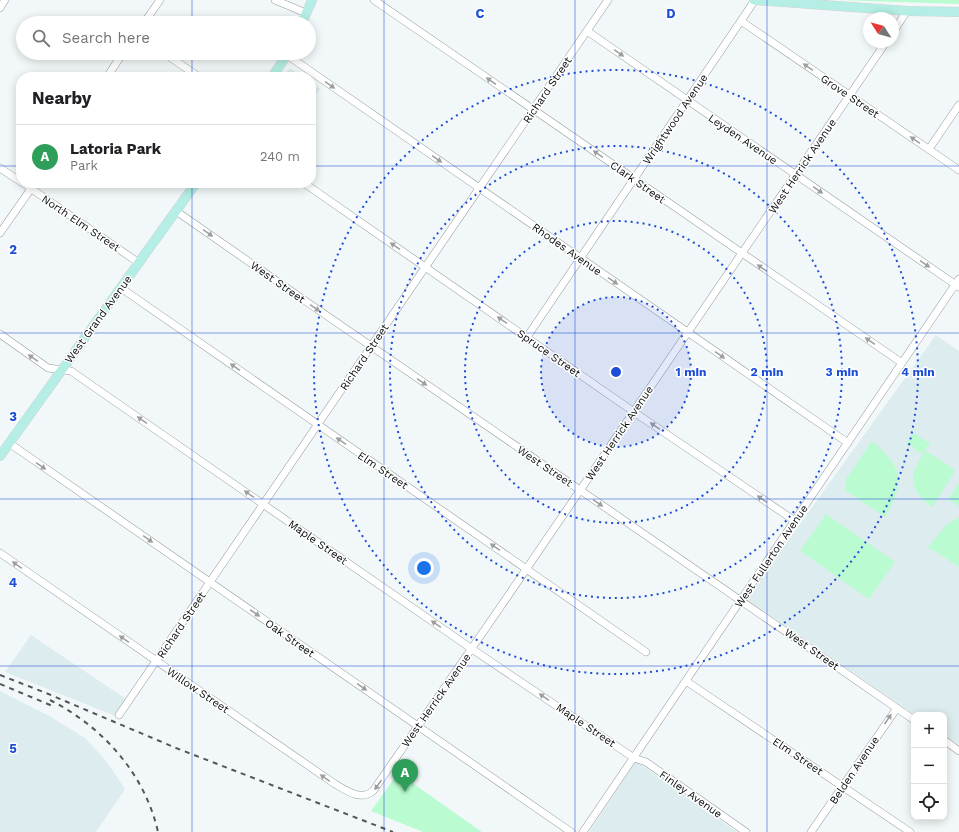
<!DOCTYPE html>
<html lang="en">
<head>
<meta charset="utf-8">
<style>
	body { margin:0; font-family:"Work Sans",sans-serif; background:#f2f2f2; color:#202124 }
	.controls { position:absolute; right:12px; bottom:12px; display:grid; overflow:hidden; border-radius:8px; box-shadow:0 2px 10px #0003 }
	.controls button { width:36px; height:36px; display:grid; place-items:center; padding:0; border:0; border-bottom:1px solid #e0e0e0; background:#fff; color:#202124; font:20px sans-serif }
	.compass { position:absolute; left:863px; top:12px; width:36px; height:36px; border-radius:50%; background:#fff; box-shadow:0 2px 10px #0003; rotate:306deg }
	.you { position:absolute; left:424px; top:568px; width:14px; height:14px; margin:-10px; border:3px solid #fff; border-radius:50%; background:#1a73e8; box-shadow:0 0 0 6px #1a73e833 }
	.badge { display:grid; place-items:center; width:26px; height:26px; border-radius:50%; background:#921773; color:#fff; font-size:13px; font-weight:700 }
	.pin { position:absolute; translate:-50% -33px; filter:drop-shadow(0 1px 2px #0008) }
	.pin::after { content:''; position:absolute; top:21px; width:14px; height:12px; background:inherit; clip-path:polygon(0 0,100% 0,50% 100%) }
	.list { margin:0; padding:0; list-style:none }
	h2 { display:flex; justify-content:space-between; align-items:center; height:52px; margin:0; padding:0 16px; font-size:17px }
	h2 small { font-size:13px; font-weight:400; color:#757577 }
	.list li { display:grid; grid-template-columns:26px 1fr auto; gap:12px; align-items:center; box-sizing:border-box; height:64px; padding:0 16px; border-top:1px solid #e0e0e0 }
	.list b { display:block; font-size:15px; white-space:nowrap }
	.list p { margin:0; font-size:13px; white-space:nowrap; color:#757577 }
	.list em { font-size:13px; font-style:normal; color:#757577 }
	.icon { flex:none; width:22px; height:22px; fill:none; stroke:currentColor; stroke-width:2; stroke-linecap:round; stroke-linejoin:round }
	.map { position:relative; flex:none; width:959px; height:832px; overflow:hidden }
	.search { position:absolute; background:#fff; box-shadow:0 2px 10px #0003; left:16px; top:16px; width:300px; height:44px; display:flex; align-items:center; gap:10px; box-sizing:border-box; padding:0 14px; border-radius:22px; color:#757577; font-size:15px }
	.panel { position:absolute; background:#fff; box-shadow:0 2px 10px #0003; left:16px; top:72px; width:300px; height:116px; border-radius:16px }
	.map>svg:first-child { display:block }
	.built { fill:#ddecee }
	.green { fill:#bafbd1 }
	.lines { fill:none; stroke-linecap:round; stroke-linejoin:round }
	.minor-casing { stroke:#93999a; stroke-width:8 }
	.major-casing { stroke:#d3d3d3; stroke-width:10 }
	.minor { stroke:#fff; stroke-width:7 }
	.major { stroke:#b4eee4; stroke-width:9 }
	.rail { stroke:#525657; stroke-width:2; stroke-dasharray:5 5; stroke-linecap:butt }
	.oneway { fill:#9d9e9e }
	.grid { fill:none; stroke:#1d4ed8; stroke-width:1; stroke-opacity:0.55 }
	.ring { fill:none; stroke:#1d4ed8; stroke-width:2; stroke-dasharray:2 4 }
	.labels { text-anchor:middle; stroke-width:3; stroke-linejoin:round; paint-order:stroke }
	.street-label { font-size:11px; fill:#0a0c0d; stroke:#fff }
	.grid-label { font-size:13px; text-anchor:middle; font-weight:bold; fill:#1d4ed8; stroke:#fff; stroke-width:3; stroke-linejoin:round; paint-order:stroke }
	.centre { fill:#1d4ed8; stroke:#fff; stroke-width:2 }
	.ring-label { font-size:12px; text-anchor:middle; font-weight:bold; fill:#1d4ed8; stroke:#fff; stroke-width:3; stroke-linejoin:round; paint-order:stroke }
</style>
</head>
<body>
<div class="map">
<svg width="959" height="832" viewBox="0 0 959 832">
	<rect width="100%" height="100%" fill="#f2f8f9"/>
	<path class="built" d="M290 68 302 77H283Z
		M311 83 320 89 311 101Z
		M936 335 959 351V745L944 735V715H915L746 599Z
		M31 635 129 701 118 717 5 672Z
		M0 691 51 717 85 738 106 761 125 789 96 832H0Z
		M636 761 737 832H589Z"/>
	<path class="green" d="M839 0H959V4Z
		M914 433 930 444 922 454 906 443Z
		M872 441C903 467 906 482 885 517L846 491V479Z
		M926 451 954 469V473L932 507C908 489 908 474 926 451Z
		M959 483V506L948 499Z
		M826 514 895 562 869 599 800 551Z
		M959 518V567L928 547 948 523Z
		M398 773 482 832H423L371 811Z"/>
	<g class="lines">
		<g class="minor-casing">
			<path id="minor" d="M275 0 306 13
				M374 0 902 363
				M0 8 5 0
				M741 21 959 170
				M144 23 160 0
				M587 31 959 287
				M893 32 907 11
				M164 53 199 77
				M287 55 848 443
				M107 77 123 53
				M929 149 959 105
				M0 168 21 182
				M23 183 139 263
				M304 183 634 412 795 521
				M176 211C421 382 668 550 914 720
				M0 233 35 183
				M121 288 646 652
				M0 334 48 368 71 371 472 649 634 758 646 762 746 832
				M527 337 755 0
				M9 443 571 832
				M0 553 335 784C347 791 361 801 373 791L499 609 886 42
				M686 681 910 832
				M119 715 608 0
				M944 740 959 751
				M583 832 959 279
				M811 832 897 708"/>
		</g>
		<g class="major-casing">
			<path id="major" d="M754 0 907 11 959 12
				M302 23 312 0
				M272 77 288 53
				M0 456 196 183"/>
		</g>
		<use href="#minor" class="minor"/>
		<use href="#major" class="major"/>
		<path class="rail" d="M0 675 46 693 176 748 393 832
			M0 684 55 707
			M50 700C103 727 145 774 158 832"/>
	</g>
	<defs><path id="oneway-solid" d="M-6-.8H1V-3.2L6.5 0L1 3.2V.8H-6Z"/></defs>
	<g class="oneway">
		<use href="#oneway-solid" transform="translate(619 53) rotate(35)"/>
		<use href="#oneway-solid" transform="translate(808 67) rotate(-146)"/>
		<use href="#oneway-solid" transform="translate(491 81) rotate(-145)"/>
		<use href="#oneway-solid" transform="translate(330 85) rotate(35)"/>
		<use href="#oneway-solid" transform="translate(915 140) rotate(-146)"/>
		<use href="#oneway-solid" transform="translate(598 154) rotate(-146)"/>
		<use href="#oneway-solid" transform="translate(437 159) rotate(35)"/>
		<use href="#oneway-solid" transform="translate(818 190) rotate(35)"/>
		<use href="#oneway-solid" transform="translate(208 233) rotate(35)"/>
		<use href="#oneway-solid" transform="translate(395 246) rotate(-145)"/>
		<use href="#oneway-solid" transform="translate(925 264) rotate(35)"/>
		<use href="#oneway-solid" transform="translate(762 268) rotate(-146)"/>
		<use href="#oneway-solid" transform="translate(613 281) rotate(35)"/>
		<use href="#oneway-solid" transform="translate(315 308) rotate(35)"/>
		<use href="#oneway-solid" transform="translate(502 320) rotate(-145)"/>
		<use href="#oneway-solid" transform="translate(870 341) rotate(-146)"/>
		<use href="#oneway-solid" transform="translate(720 355) rotate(35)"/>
		<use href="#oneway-solid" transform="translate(33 358) rotate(-145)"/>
		<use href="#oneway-solid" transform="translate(235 367) rotate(-145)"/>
		<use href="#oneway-solid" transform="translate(422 382) rotate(34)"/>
		<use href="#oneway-solid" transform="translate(142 420) rotate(-145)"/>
		<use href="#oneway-solid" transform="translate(655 426) rotate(-146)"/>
		<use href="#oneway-solid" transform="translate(341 441) rotate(-146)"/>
		<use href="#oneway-solid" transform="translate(41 466) rotate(35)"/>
		<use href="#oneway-solid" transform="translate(249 494) rotate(-145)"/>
		<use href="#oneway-solid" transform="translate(762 499) rotate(-146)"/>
		<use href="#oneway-solid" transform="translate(598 503) rotate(34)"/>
		<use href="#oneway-solid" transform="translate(148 539) rotate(35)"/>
		<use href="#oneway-solid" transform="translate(495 547) rotate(-146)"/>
		<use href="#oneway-solid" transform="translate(17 565) rotate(-145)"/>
		<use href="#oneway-solid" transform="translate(255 613) rotate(35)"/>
		<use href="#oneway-solid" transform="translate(436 624) rotate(-145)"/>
		<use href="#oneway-solid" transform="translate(124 639) rotate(-145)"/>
		<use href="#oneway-solid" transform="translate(362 687) rotate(35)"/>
		<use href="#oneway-solid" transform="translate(544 697) rotate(-146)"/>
		<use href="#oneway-solid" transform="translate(888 719) rotate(-56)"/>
		<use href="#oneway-solid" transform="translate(325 778) rotate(-146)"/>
		<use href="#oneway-solid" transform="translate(378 785) rotate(125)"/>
	</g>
	<path class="grid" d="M192 0V23M384 0V832M575 0V832M767 0V832M192 53V77M0 166H21M311 166H959M192 183V832M0 333H959M0 499H959M0 666H959"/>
	<circle cx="616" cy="372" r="75" fill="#1d4ed8" fill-opacity=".12"/>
	<g class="ring">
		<circle cx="616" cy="372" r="75"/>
		<circle cx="616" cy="372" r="151"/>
		<circle cx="616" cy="372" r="226"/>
		<circle cx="616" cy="372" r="302"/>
	</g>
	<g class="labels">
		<g class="street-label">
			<text transform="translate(547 90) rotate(-56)" y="4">Richard Street</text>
			<text transform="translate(850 96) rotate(34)" y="4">Grove Street</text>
			<text transform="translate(675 119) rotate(-56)" y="4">Wrightwood Avenue</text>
			<text transform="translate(743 139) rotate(34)" y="4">Leyden Avenue</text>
			<text transform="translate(802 166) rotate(-56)" y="4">West Herrick Avenue</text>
			<text transform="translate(638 182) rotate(35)" y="4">Clark Street</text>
			<text transform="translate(81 223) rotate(34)" y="4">North Elm Street</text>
			<text transform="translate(567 249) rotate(35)" y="4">Rhodes Avenue</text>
			<text transform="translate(278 282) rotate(35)" y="4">West Street</text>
			<text transform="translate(98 319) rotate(-54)" y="4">West Grand Avenue</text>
			<text transform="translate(549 353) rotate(35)" y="4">Spruce Street</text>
			<text transform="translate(364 357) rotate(-56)" y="4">Richard Street</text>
			<text transform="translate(619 433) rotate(-56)" y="4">West Herrick Avenue</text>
			<text transform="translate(545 466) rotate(34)" y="4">West Street</text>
			<text transform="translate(383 470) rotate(34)" y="4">Elm Street</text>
			<text transform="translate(318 542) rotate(35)" y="4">Maple Street</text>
			<text transform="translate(771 556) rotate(-56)" y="4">West Fullerton Avenue</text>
			<text transform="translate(181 625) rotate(-56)" y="4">Richard Street</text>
			<text transform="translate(290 638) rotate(35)" y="4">Oak Street</text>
			<text transform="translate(812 649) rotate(35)" y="4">West Street</text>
			<text transform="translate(198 690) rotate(34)" y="4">Willow Street</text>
			<text transform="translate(436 700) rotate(-55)" y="4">West Herrick Avenue</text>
			<text transform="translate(586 725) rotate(34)" y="4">Maple Street</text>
			<text transform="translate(798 756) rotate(34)" y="4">Elm Street</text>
			<text transform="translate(854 770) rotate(-56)" y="4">Belden Avenue</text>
			<text transform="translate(691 794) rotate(35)" y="4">Finley Avenue</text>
		</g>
	</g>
	<g class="grid-label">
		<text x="480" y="18">C</text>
		<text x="671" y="18">D</text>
		<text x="13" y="254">2</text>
		<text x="13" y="421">3</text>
		<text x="13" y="587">4</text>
		<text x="13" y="753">5</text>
	</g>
	<circle cx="616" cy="372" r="6" class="centre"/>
	<g class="ring-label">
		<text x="691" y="376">1 min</text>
		<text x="767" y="376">2 min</text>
		<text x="842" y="376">3 min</text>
		<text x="918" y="376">4 min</text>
	</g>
</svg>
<div class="controls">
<button>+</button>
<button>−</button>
<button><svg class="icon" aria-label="locate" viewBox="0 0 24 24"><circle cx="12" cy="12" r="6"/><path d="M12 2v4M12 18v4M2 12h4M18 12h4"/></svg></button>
</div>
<svg class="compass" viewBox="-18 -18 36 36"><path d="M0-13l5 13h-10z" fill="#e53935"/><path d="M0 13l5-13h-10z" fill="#757577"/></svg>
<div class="you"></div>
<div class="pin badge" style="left:405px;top:792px;background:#2e9e5b">A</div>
<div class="search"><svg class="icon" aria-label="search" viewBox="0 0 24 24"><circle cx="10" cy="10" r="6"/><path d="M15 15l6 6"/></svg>Search here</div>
<section class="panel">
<h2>Nearby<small></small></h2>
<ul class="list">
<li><span class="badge" style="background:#2e9e5b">A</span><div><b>Latoria Park</b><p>Park</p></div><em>240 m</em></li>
</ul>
</section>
</div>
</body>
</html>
